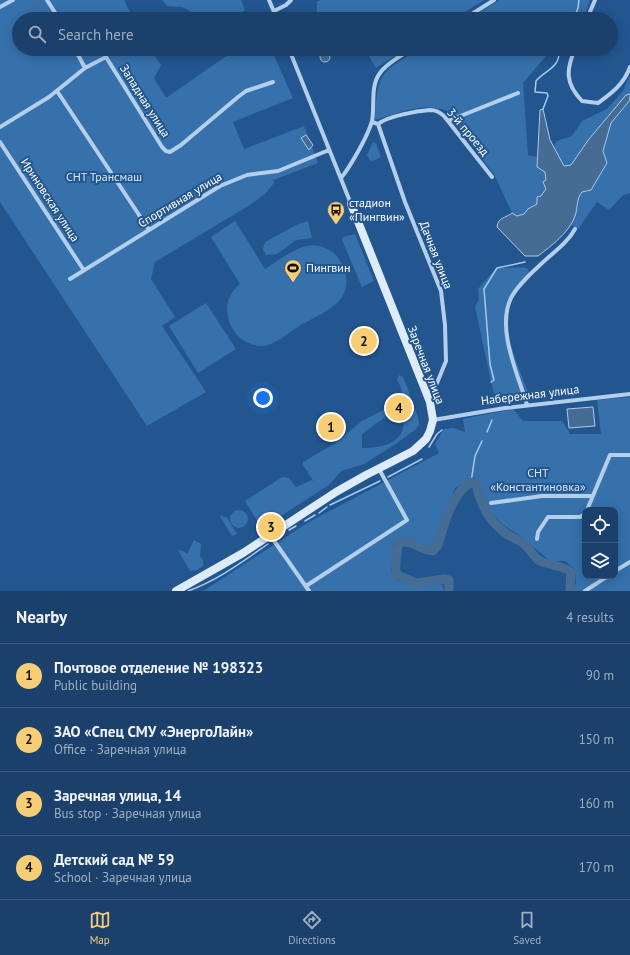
<!DOCTYPE html>
<html lang="en">
<head>
<meta charset="utf-8">
<style>
	body { margin:0; font-family:"PT Sans",sans-serif; background:#274b73; color:#f1f3f6 }
	.controls { position:absolute; right:12px; bottom:12px; display:grid; overflow:hidden; border-radius:8px; box-shadow:0 2px 10px #0003 }
	.controls button { width:36px; height:36px; display:grid; place-items:center; padding:0; border:0; border-bottom:1px solid #38597e; background:#1a406b; color:#f1f3f6; font:20px sans-serif }
	.you { position:absolute; left:263px; top:398px; width:14px; height:14px; margin:-10px; border:3px solid #fff; border-radius:50%; background:#1a73e8; box-shadow:0 0 0 6px #1a73e833 }
	.badge { display:grid; place-items:center; width:26px; height:26px; border-radius:50%; background:#f7cd75; color:#111; font-size:13px; font-weight:700 }
	.pin { position:absolute; translate:-50% -50%; border:2px solid #fff; box-shadow:0 1px 4px #0006 }
	.list { margin:0; padding:0; list-style:none }
	h2 { display:flex; justify-content:space-between; align-items:center; height:52px; margin:0; padding:0 16px; font-size:17px }
	h2 small { font-size:13px; font-weight:400; color:#9fafc1 }
	.list li { display:grid; grid-template-columns:26px 1fr auto; gap:12px; align-items:center; box-sizing:border-box; height:64px; padding:0 16px; border-top:1px solid #38597e }
	.list b { display:block; font-size:15px; white-space:nowrap }
	.list p { margin:0; font-size:13px; white-space:nowrap; color:#9fafc1 }
	.list em { font-size:13px; font-style:normal; color:#9fafc1 }
	.icon { flex:none; width:22px; height:22px; fill:none; stroke:currentColor; stroke-width:2; stroke-linecap:round; stroke-linejoin:round }
	.map { position:relative; flex:none; width:630px; height:591px; overflow:hidden }
	.search { position:absolute; background:#1a406b; box-shadow:0 2px 10px #0003; left:12px; right:12px; top:12px; height:44px; display:flex; align-items:center; gap:10px; box-sizing:border-box; padding:0 14px; border-radius:22px; color:#9fafc1; font-size:15px }
	.sheet { height:308px; background:#1a406b }
	nav { display:flex; justify-content:space-around; align-items:center; box-sizing:border-box; height:56px; border-top:1px solid #38597e; background:#1a406b; font-size:11px; color:#9fafc1 }
	nav a { display:grid; justify-items:center; gap:2px }
	nav .on { color:#f7cd75 }
	.map>svg:first-child { display:block }
	.green { fill:#3671ac; fill-rule:evenodd }
	.water { fill:#476c94; stroke:#a7caed }
	.lines { fill:none; stroke-linecap:round; stroke-linejoin:round }
	.stream { stroke:#a7caed; stroke-width:1.5 }
	.river { stroke:#476c94; stroke-width:9 }
	.street { stroke:#b3cfec; stroke-width:4 }
	.secondary { stroke:#deebf9; stroke-width:8 }
	.labels { text-anchor:middle; stroke-width:4; stroke-linejoin:round; paint-order:stroke }
	.street-label { font-size:12px; fill:#fff; stroke:#23568f }
	.park-label { font-size:12px; fill:#d8e8f9; stroke:#23568f }
	.poi-label { font-size:12px; fill:#fff; stroke:#23568f; text-anchor:start }
</style>
</head>
<body>
<div class="map">
<svg width="630" height="591" viewBox="0 0 630 591">
	<rect width="100%" height="100%" fill="#23568f"/>
	<path class="green" d="M0 0H124L133 19H19V49H150L161 65 154 78 166 98 225 57 245 49H271L293 98 233 122 244 149 304 126 318 163 273 180 274 183 265 194 250 205 155 262 151 279 175 317 162 326 206 392 147 426 0 202Z
		M162 0H241L245 10 232 19H188L190 11 182 7 167 6Z
		M321 0H484L454 19H317V2Z
		M500 0H590L583 19H469Z
		M365 49H406L376 68Z
		M419 49H552L523 83 528 155 537 157V167L545 171 546 180 544 182 546 189C542 198 531 215 520 216 516 216 515 214 512 213L495 176 447 111C423 102 399 113 375 120 378 72 379 74 419 49Z
		M630 76V94L626 96 589 139 571 165 564 166 555 152 554 145 557 141 572 136 582 121 607 109 623 91Z
		M630 100V193L623 195 609 210 597 202 578 229 571 225C576 215 575 201 582 192H587L607 163 603 151 611 123Z
		M373 142 376 143 381 157 371 162 367 155Z
		M235 221 265 269C285 257 307 235 331 251 346 261 353 288 338 302 328 312 311 319 299 326 290 332 278 342 268 345 249 350 230 333 228 316 225 303 230 292 240 284L211 237Z
		M308 221 312 238 296 240 277 254 266 255 263 249 265 242 298 224Z
		M355 234 374 281 362 287 342 240 343 237Z
		M497 267C509 270 518 265 528 269L531 277C526 283 520 288 515 295 496 322 518 365 528 392L521 394 522 400 496 404 475 307 479 299 478 289Z
		M206 303 236 349 198 373 169 326Z
		M399 375 403 377 407 387 418 417 419 425 416 429 397 443 364 464 341 471 329 485 270 523 261 527 245 501 282 477 289 478 296 487 312 480 314 482 303 465V462L334 444 362 421 387 408 388 415 362 434V448C375 448 399 446 403 428 405 420 403 412 402 404 402 394 403 389 397 380Z
		M630 397V591H573L576 583 575 569 565 561H550L523 538 502 524 487 508 480 484 474 477 455 488 434 544 429 548 416 541 402 538 394 543 391 571 396 580 418 587 442 584 444 591H203L309 522 439 453 435 444 444 429 453 428 465 432 463 419 513 409 523 421H562L570 434H601L597 400ZM585 510H615V576H585Z
		M230 519a9 9 0 1 1 18 0a9 9 0 1 1-18 0Z
		M222 515 224 518 226 516 237 534 232 536 220 516Z
		M194 540 201 544 200 556 203 560V566L197 570 190 571 178 550 183 551 187 554Z"/>
	<path class="water" d="M320 57a5 5 0 1 1 10 0a5 5 0 1 1-10 0Z
		M630 94V100L611 123 603 151 607 163 591 190 582 192C576 199 578 208 575 216 569 233 551 246 538 256H525L497 227C498 217 506 218 512 213L517 216 524 214 528 209 537 204V197L541 196 546 189 543 182 546 180 545 172 537 167 540 110 543 109 550 140 564 166 571 165 589 139 626 95Z
		M306 135 313 145 309 150 301 138Z
		M593 407 595 426 569 428 567 409Z"/>
	<g class="lines">
		<path class="stream" d="M574 19 578 8 579 0
			M543 109 548 96 547 93 535 92 536 81C545 70 561 68 559 49
			M491 382 494 380 490 364 484 289 497 268 525 262
			M487 432 492 420
			M429 447 437 434 442 430
			M388 477 422 459
			M471 482 475 456 482 441
			M330 505 380 481
			M319 513 327 507
			M305 521 315 515
			M289 530 296 526
			M188 591C218 580 242 562 268 544"/>
		<path class="river" d="M449 591V580L445 579 416 583 397 575C394 569 397 548 400 542 413 540 421 550 433 551L438 545C444 524 452 493 471 482L476 484C481 505 488 521 507 534 512 538 519 540 523 543 530 548 533 557 540 561 551 566 562 565 571 572L570 591"/>
		<path class="street" d="M47 0 59 19
			M269 0 277 19
			M0 7 13 0
			M274 11 286 5 291 0
			M464 19 494 0
			M587 19 595 0
			M75 49 85 68
			M289 49 351 204
			M575 49C566 70 565 83 582 101L598 103C612 93 624 84 630 67
			M57 91 149 230
			M448 121 518 93
			M372 122 378 124 405 202 441 291 445 325 446 361 430 400
			M378 124C388 116 417 111 430 110 436 110 439 112 444 116L492 177
			M0 127 49 97 85 68 106 57 162 147 166 151 170 152 181 145 238 97 246 91 273 82
			M0 142 83 269
			M341 178C350 167 368 136 372 121 375 106 370 86 380 73 387 63 402 55 412 49
			M70 279 220 186 247 175 278 171 329 150
			M527 405C518 374 496 329 511 298 517 286 529 275 539 266 551 254 567 244 575 229
			M433 420 505 408 630 394
			M491 503 542 496H593
			M587 510 610 455H630
			M270 535 309 591
			M537 539 538 532 548 517H580L585 514
			M615 571 630 562
			M306 586 407 520 379 469
			M585 591 608 576"/>
		<path class="secondary" d="M176 591 243 553 336 492 366 475 413 451 426 439 430 431 433 420 430 402 351 204"/>
	</g>
	<defs>
		<g id="bus-pin" transform="scale(0.9)"><path d="M0 17L-7.5 6A9.5 9.5 0 1 1 7.5 6Z" fill="#f7cd75" stroke="#23568f"/><path d="M-5-6H5V4H4V6H2V4H-2V6H-4V4H-5ZM-3.5-4V0h7V-4ZM-3.5 1.2v1.5H-2V1.2ZM2 1.2v1.5H3.5V1.2Z" fill="#111"/></g>
		<g id="stadium-pin" transform="scale(0.9)"><path d="M0 17L-7.5 6A9.5 9.5 0 1 1 7.5 6Z" fill="#f7cd75" stroke="#23568f"/><path d="M0-5a6.5 5 0 1 0 0 10a6.5 5 0 1 0 0-10ZM-3.5-1.8h7v3.6h-7Z" fill="#111"/></g>
	</defs>
	<g fill-rule="evenodd">
		<use href="#bus-pin" x="336" y="210"/>
		<use href="#stadium-pin" x="293" y="268"/>
	</g>
	<g class="labels">
		<g class="street-label">
			<text transform="translate(145 101) rotate(58)" y="4">Западная улица</text>
			<text transform="translate(468 132) rotate(50)" y="4">3-й проезд</text>
			<text transform="translate(50 200) rotate(57)" y="4">Ириновская улица</text>
			<text transform="translate(180 200) rotate(-31)" y="4">Спортивная улица</text>
			<text transform="translate(436 255) rotate(69)" y="4">Дачная улица</text>
			<text transform="translate(426 365) rotate(69)" y="4">Заречная улица</text>
			<text transform="translate(530 395) rotate(-7)" y="4">Набережная улица</text>
		</g>
		<g class="park-label">
			<text x="104" y="181">СНТ Трансмаш</text>
			<text x="538" y="477">СНТ<tspan x="538" dy="14">«Константиновка»</tspan></text>
		</g>
		<g class="poi-label">
			<text x="349" y="207">стадион<tspan x="349" dy="14">«Пингвин»</tspan></text>
			<text x="306" y="272">Пингвин</text>
		</g>
	</g>
</svg>
<div class="controls">
<button><svg class="icon" aria-label="locate" viewBox="0 0 24 24"><circle cx="12" cy="12" r="6"/><path d="M12 2v4M12 18v4M2 12h4M18 12h4"/></svg></button>
<button><svg class="icon" aria-label="layers" viewBox="0 0 24 24"><path d="M12 4l9 5-9 5-9-5zM3 14l9 5 9-5"/></svg></button>
</div>
<div class="you"></div>
<div class="pin badge" style="left:331px;top:427px">1</div>
<div class="pin badge" style="left:364px;top:341px">2</div>
<div class="pin badge" style="left:271px;top:527px">3</div>
<div class="pin badge" style="left:399px;top:408px">4</div>
<div class="search"><svg class="icon" aria-label="search" viewBox="0 0 24 24"><circle cx="10" cy="10" r="6"/><path d="M15 15l6 6"/></svg>Search here</div>
</div>
<section class="sheet">
<h2>Nearby<small>4 results</small></h2>
<ul class="list">
<li><span class="badge">1</span><div><b>Почтовое отделение № 198323</b><p>Public building</p></div><em>90 m</em></li>
<li><span class="badge">2</span><div><b>ЗАО «Спец СМУ «ЭнергоЛайн»</b><p>Office · Заречная улица</p></div><em>150 m</em></li>
<li><span class="badge">3</span><div><b>Заречная улица, 14</b><p>Bus stop · Заречная улица</p></div><em>160 m</em></li>
<li><span class="badge">4</span><div><b>Детский сад № 59</b><p>School · Заречная улица</p></div><em>170 m</em></li>
</ul>
</section>
<nav>
<a class="on"><svg class="icon" aria-label="map" viewBox="0 0 24 24"><path d="M3 6l6-2 6 2 6-2v14l-6 2-6-2-6 2zM9 4v14M15 6v14"/></svg>Map</a>
<a><svg class="icon" aria-label="directions" viewBox="0 0 24 24"><path d="M12 3l9 9-9 9-9-9zM9 14v-3h6M13 9l2 2-2 2"/></svg>Directions</a>
<a><svg class="icon" aria-label="saved" viewBox="0 0 24 24"><path d="M7 4h10v16l-5-4-5 4z"/></svg>Saved</a>
</nav>
</body>
</html>
